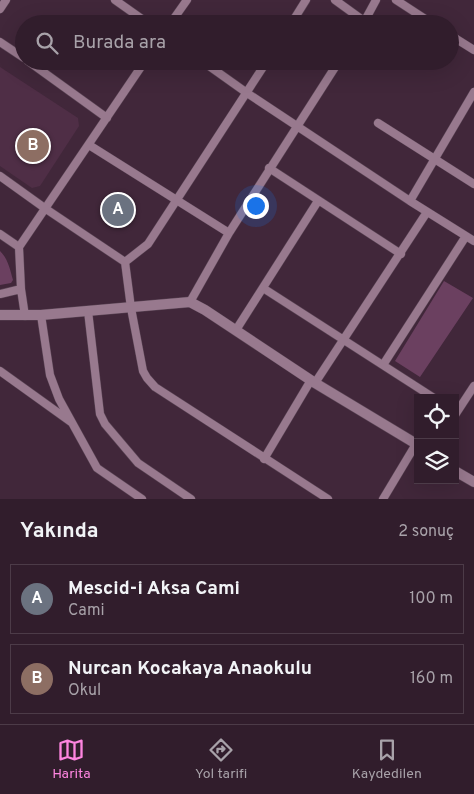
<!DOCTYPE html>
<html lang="tr">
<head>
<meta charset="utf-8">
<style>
	body { margin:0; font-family:Overpass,sans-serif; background:#3d2a38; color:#f1f3f6 }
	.controls { position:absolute; right:15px; bottom:15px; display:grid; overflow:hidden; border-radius:0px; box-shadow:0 5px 20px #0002 }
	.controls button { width:45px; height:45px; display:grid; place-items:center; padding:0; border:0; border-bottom:1px solid #4c3b48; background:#311d2c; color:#f1f3f6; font:25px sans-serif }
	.you { position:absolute; left:255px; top:205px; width:18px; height:18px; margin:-12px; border:4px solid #fff; border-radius:50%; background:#1a73e8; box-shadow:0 0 0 8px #1a73e833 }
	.badge { display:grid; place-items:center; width:32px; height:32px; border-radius:50%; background:#fe85e0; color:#fff; font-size:16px; font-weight:700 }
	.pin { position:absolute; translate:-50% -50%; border:2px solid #fff; box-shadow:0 1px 5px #0006 }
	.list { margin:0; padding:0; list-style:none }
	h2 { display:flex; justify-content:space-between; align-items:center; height:65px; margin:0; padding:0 20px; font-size:21px }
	h2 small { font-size:16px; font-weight:400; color:#a8a2a9 }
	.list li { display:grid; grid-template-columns:32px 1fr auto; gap:15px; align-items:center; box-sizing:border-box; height:70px; margin:0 10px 10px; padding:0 10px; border:1px solid #4c3b48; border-radius:0px }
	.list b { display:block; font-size:19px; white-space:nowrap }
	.list p { margin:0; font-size:16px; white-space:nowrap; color:#a8a2a9 }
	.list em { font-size:16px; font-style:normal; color:#a8a2a9 }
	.icon { flex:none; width:28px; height:28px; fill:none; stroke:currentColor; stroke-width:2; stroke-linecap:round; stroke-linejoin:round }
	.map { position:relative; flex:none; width:474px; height:499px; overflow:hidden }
	.search { position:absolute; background:#311d2c; box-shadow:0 5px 20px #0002; left:15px; right:15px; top:15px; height:55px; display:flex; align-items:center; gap:12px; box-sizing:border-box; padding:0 18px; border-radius:28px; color:#a8a2a9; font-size:19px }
	.sheet { height:225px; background:#311d2c }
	nav { display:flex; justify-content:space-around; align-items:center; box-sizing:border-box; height:70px; border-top:1px solid #4c3b48; background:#311d2c; font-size:14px; color:#a8a2a9 }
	nav a { display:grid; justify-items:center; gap:2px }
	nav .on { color:#fe85e0 }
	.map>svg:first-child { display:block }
	.built { fill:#4f2e46 }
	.green { fill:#6b4060 }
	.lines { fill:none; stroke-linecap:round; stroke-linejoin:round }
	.minor-casing { stroke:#5a4555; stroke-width:9 }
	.tertiary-casing { stroke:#5a4555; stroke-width:11 }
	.minor { stroke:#98798e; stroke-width:8 }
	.tertiary { stroke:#98798e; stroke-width:10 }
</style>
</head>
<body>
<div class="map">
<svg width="474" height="499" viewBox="0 0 474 499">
	<rect width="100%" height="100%" fill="#41273a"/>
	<path class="built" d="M0 67 78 118 79 126 40 186 32 188 0 166Z"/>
	<path class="green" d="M0 251C8 259 10 269 13 280L11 283 0 285Z
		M444 281 473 298 420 377 395 361Z"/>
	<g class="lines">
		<g class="minor-casing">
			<path id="minor" d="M115 0 149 24
				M335 0 364 21
				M396 0 433 24
				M0 9 6 0
				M170 24 187 0
				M291 24 306 0
				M363 24 376 0
				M450 35 474 50
				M0 42 24 58
				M28 61 107 118
				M202 61 247 93 410 201 474 241
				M378 123 474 184
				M89 145 229 233
				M269 168 401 254
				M0 176 46 209 125 262 148 244 267 61
				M410 201 474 92
				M0 234 19 247 145 61
				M19 247 21 289 25 316
				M125 262 131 308 143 371 147 378 155 387 328 499
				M263 288 434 398
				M0 294 21 289
				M190 302 229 233 339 61
				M88 311 100 414 105 424 138 463 191 499
				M41 315 50 375 59 399 97 468 142 499
				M236 330 318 201
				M383 365 466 236
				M0 371 71 422
				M315 383 427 212
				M455 415 474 386
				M264 459 311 380
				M383 499 416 444"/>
		</g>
		<g class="tertiary-casing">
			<path id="tertiary" d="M0 315H41L190 302 205 310 315 383 418 445
				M455 471 474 482"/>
		</g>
		<use href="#minor" class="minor"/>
		<use href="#tertiary" class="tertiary"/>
	</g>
</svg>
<div class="controls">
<button><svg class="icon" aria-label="locate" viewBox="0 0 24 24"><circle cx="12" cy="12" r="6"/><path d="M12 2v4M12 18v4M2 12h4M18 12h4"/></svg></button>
<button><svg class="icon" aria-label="layers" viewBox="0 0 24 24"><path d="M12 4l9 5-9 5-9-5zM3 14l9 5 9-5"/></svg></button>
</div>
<div class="you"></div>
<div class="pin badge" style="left:118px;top:210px;background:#6b7280">A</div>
<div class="pin badge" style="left:33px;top:146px;background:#8d6e63">B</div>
<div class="search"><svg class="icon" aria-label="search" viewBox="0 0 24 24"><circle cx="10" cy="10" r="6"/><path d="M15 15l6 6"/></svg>Burada ara</div>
</div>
<section class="sheet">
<h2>Yakında<small>2 sonuç</small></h2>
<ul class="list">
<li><span class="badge" style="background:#6b7280">A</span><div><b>Mescid-i Aksa Cami</b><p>Cami</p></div><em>100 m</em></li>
<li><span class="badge" style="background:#8d6e63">B</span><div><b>Nurcan Kocakaya Anaokulu</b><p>Okul</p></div><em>160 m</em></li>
</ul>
</section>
<nav>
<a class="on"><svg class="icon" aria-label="map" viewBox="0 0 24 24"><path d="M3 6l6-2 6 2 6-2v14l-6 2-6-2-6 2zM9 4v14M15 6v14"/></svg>Harita</a>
<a><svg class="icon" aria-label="directions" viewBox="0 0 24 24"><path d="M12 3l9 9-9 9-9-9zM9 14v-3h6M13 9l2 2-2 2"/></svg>Yol tarifi</a>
<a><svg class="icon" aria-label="saved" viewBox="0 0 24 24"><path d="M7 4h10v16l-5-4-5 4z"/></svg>Kaydedilen</a>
</nav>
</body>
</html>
